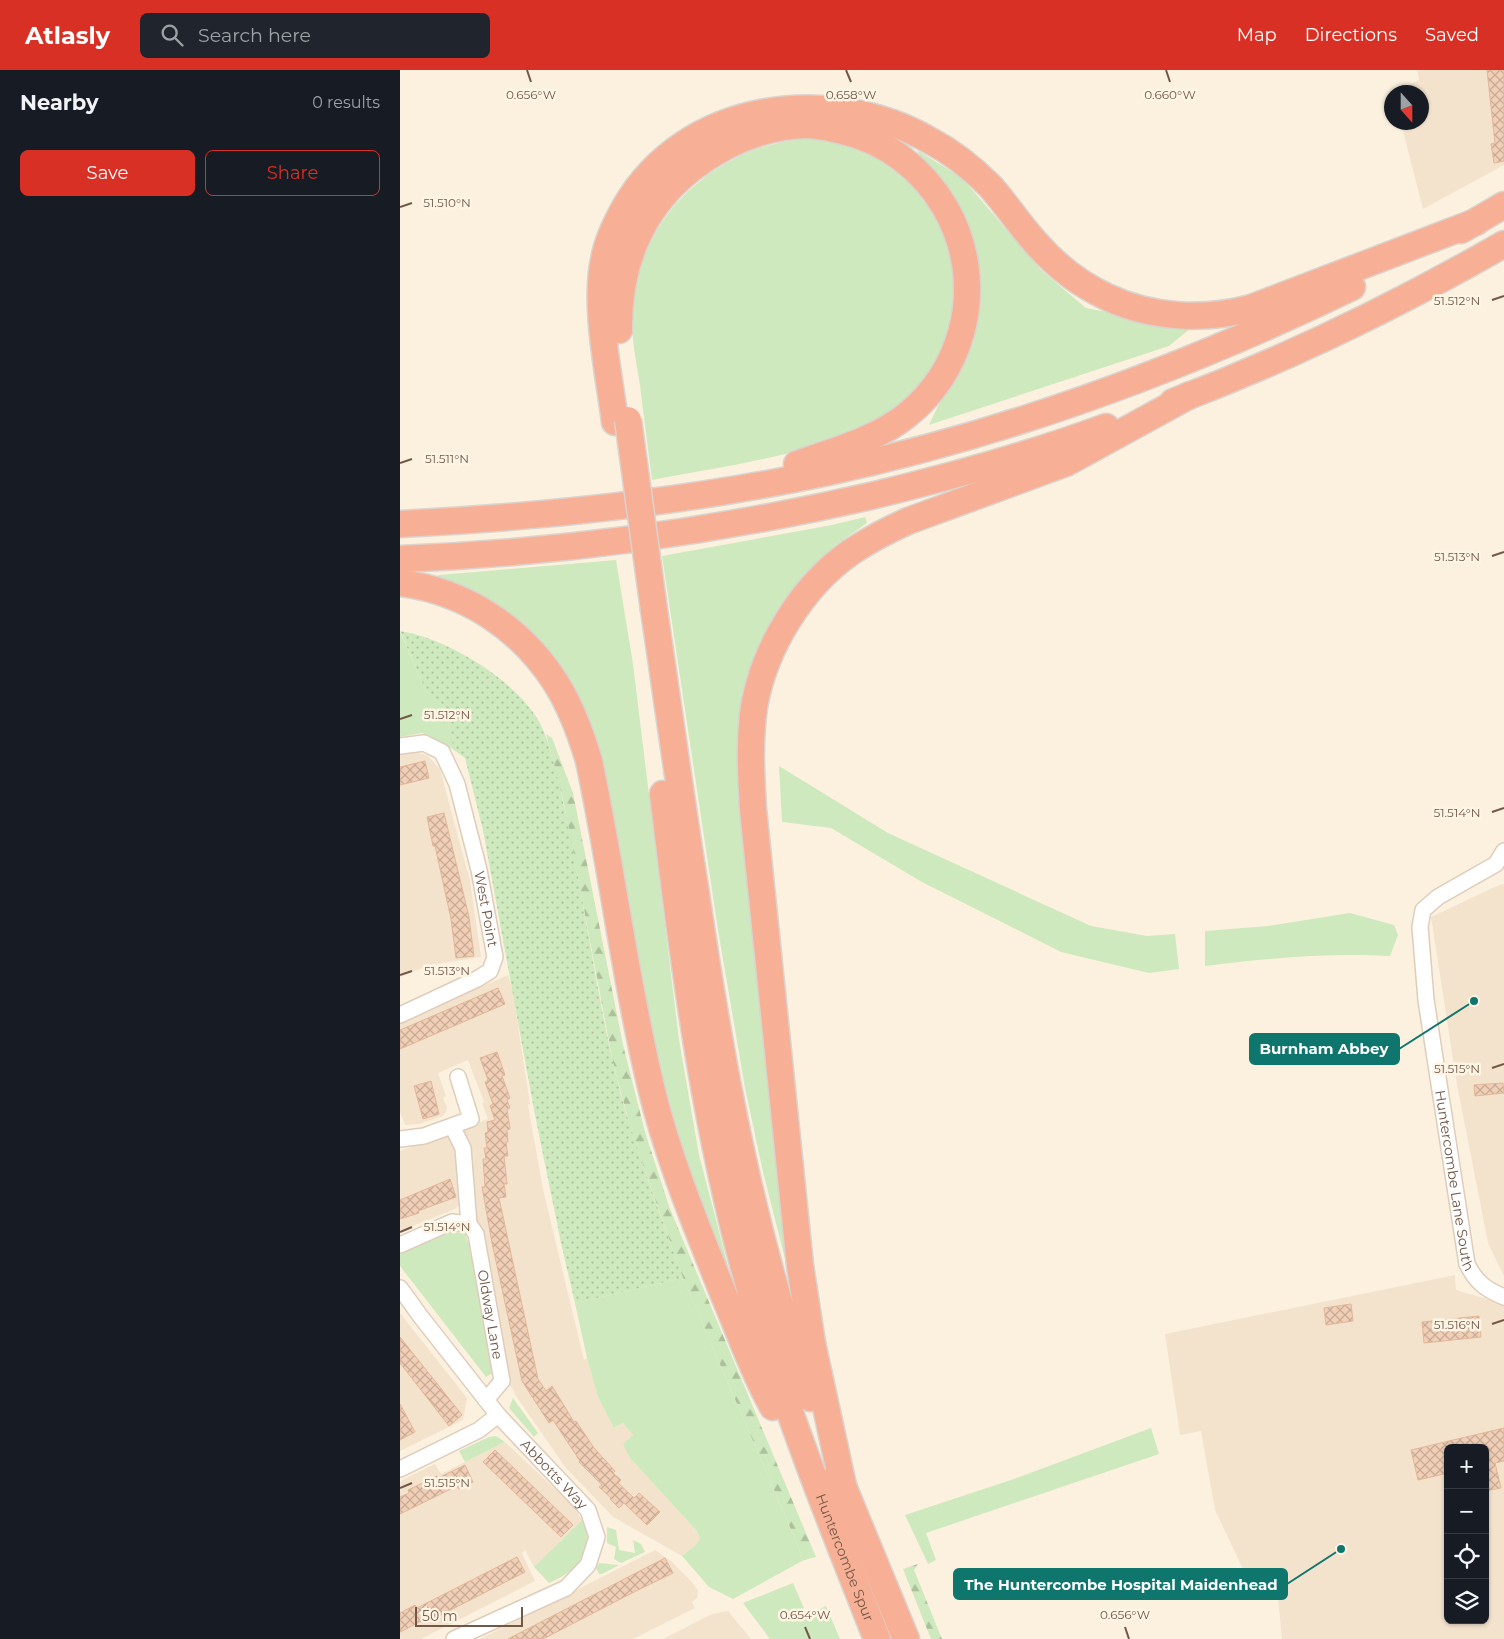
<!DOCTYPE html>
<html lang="en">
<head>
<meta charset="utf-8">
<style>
	body { margin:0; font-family:Montserrat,sans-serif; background:#20242c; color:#f1f3f6 }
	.controls { position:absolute; right:15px; bottom:15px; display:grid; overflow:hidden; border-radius:8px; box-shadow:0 1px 4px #0004 }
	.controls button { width:45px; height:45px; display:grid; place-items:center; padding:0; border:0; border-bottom:1px solid #363941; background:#171b24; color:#f1f3f6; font:25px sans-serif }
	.compass { position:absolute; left:984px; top:15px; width:45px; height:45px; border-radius:50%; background:#171b24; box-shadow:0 1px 4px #0004; rotate:159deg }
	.scale { position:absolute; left:15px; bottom:12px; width:108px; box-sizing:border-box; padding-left:5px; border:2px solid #725747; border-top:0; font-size:14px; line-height:18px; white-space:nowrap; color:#725747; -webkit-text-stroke:4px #fff5e4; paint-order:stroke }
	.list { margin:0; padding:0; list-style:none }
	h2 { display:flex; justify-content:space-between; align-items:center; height:65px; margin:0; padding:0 20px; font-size:21px }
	h2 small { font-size:16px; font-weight:400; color:#9ea1a6 }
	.actions { display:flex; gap:10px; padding:15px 20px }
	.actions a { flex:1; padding:11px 0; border:1px solid #d93025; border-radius:8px; text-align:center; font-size:18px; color:#d93025 }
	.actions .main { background:#d93025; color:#fff }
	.icon { flex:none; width:28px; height:28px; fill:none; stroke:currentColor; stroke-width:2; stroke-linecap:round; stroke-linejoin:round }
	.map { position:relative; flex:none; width:1104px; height:1569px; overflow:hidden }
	header { display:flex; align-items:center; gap:30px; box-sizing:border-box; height:70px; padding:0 25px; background:#d93025; color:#fff }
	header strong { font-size:24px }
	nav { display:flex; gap:28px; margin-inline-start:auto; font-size:18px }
	.search { width:350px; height:45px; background:#20242c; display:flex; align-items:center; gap:12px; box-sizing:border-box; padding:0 18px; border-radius:8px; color:#9ea1a6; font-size:19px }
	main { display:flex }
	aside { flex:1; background:#171b24 }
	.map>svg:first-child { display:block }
	.residential { fill:#f3e3cd; fill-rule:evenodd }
	.green { fill:#cee9be }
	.forest { fill:url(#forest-firs) }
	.garden { fill:url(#garden-dots) }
	.building { fill:url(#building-cross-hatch); stroke:#e4b697 }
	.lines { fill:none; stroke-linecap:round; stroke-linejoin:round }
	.street-casing { stroke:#dfcdbb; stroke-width:18 }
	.highway-casing { stroke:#dad3cf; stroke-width:29 }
	.street { stroke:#fff; stroke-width:15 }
	.highway { stroke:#f7b095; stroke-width:26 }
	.highway-bridge-casing { stroke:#dad3cf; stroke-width:29; stroke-linecap:butt }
	.highway-bridge { stroke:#f7b095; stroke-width:26 }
	.ticks { fill:none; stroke:#725747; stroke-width:2 }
	.labels { text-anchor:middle; stroke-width:5; stroke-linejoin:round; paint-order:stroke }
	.street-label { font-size:14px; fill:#725747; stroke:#fff5e4 }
	.ticks-label { font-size:12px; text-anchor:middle; fill:#725747; stroke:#fff5e4; stroke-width:5; stroke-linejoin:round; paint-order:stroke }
	.leader { fill:none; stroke:#0f766e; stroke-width:2 }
	.callout-dot { fill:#0f766e; stroke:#fff5e4; stroke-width:2 }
	.callout { fill:#0f766e; stroke:#0f766e; stroke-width:2 }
	.callout-label { font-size:15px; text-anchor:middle; font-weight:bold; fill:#fff }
</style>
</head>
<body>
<header>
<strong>Atlasly</strong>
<div class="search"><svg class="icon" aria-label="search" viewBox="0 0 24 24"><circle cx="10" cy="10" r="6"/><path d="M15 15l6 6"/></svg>Search here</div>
<nav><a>Map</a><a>Directions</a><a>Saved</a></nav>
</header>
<main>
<aside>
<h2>Nearby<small>0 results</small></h2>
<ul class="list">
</ul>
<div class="actions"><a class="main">Save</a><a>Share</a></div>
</aside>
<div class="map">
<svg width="1104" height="1569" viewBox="0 0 1104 1569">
	<defs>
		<pattern id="forest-firs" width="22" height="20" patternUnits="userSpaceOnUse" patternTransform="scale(1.25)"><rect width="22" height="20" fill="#cee9be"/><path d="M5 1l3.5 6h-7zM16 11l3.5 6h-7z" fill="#acc09c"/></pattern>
		<pattern id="garden-dots" width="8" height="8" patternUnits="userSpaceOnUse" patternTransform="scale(1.25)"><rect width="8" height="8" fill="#cee9be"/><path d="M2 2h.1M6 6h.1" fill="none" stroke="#acc09c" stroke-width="1.8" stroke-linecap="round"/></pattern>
		<pattern id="building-cross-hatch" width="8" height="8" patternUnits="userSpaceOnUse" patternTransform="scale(1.25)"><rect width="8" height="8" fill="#f1cfb6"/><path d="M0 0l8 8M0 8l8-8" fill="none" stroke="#c8ab96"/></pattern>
	</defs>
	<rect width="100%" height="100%" fill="#fcf1df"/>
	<path class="residential" d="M1017 0H1104V95L1023 139 1001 53 1022 52V22H995L1019 10Z
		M11 681 27 685 40 699 70 811 81 887 30 895 0 907V684Z
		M1104 814V1206L1088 1173 1057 1015 1031 847 1099 815Z
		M108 905 113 923 130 1034 128 1035 143 1119 184 1290 187 1288 198 1327 215 1358 223 1353 233 1365 230 1388 296 1460 300 1468 297 1474 282 1486 213 1447 165 1397 114 1323 115 1322 109 1315 110 1308 73 1139 61 1133 55 1139 0 1161V1081L88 1049 82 1033 84 1032 68 990 38 1003 46 1026 43 1028 47 1037 46 1042 43 1046 19 1054 5 1055 0 1042V952Z
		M1055 1205 1056 1220 1104 1234V1569H882L877 1518 853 1520 815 1440 801 1361 780 1365 765 1264ZM1048 1378H1085V1550H1048Z
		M0 1243 67 1328 63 1350 0 1381Z
		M105 1372 173 1436 182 1450 134 1497 125 1480 122 1483 135 1511 21 1569H0V1413L2 1410 35 1394 41 1404Z
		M255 1480 271 1491 290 1510 298 1520 297 1528 292 1532 295 1538 233 1569H80Z
		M328 1541 351 1569H263L312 1544Z"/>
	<path class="green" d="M413 69C443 72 469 81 494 98 499 102 505 105 509 110 543 144 565 205 552 253 547 272 538 291 526 307 521 314 516 322 510 328 451 381 329 395 252 410 248 379 244 347 240 316 237 295 232 273 232 252 233 193 258 143 304 108 337 83 372 70 413 69Z
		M517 80 562 108 642 201 686 238 791 258 769 276 529 355 551 309 576 245 528 99Z
		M465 447 467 453 433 477 399 512 372 550 352 596 396 1232 363 1102 345 1018 318 860 262 486 432 455Z
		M216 490 233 594 279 970 299 1085 333 1215 267 1041 180 637 35 509 39 505Z
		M0 562 26 621 44 637 53 670 51 678 22 663 0 667Z
		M379 696 488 763 691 856 747 866 775 864 779 899 749 903 661 882 522 812 431 758 382 752Z
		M950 843 994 855 998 865 990 886C928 883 867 888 805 896V861L868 856Z
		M54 1161 65 1164 70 1177 94 1302 86 1307 0 1196V1184Z
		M283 1208 404 1490 333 1529 309 1517 282 1486 297 1474 300 1468 296 1460 230 1388 223 1374 233 1365 223 1353 214 1358 198 1327 187 1288 175 1233Z
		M113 1328 138 1363 134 1367 109 1338Z
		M751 1358 759 1384 526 1463 536 1490 528 1494 505 1445 611 1410Z
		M96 1366 105 1372 65 1392 59 1381 89 1367Z
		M182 1450H186C190 1485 181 1499 149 1513L134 1497Z
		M207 1457 216 1460 219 1480 235 1483 233 1470 241 1474 245 1482 221 1493 214 1489 216 1477 207 1473Z
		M199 1493 219 1495 202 1504H199L196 1498Z
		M393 1513 407 1545 426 1536 440 1569H370L343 1533Z"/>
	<path class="forest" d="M146 664 152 668 173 723 223 975 245 1062 270 1139 416 1487 404 1490 283 1208 234 1070 213 993 164 734Z
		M518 1494 514 1500 542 1569H531L503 1499Z"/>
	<path class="garden" d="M0 561C46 568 112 608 137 648 146 663 150 680 155 697 161 723 167 748 172 774 186 847 197 921 213 993 230 1066 258 1137 283 1208L175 1233 161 1173 134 1040 83 760 65 688 51 678 53 670 44 637 26 621Z"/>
	<path class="building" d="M1087 0H1104V91L1094 93 1091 74 1095 73Z
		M25 691 29 708 0 715V697Z
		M44 743 69 847 74 886 56 888 51 849 35 776H33L27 747Z
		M98 918 105 934 0 979V960Z
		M97 982 105 1005 102 1006 110 1028 107 1030 110 1038 107 1039 110 1059 107 1060 108 1072H106L108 1086H104L107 1114H104L106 1127 99 1128 138 1309 146 1321 152 1316 174 1352 176 1351 194 1378 215 1401 213 1403 221 1410 218 1413 234 1428 239 1423 260 1442 247 1455 224 1433 219 1438 210 1429 211 1428 199 1417 202 1415 179 1392 180 1391 153 1350 149 1353 122 1311 92 1173 82 1117H85L83 1089H86L84 1078H87L85 1063 88 1062 87 1052 95 1050 90 1036 93 1034 85 1012 88 1010 80 988Z
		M31 1011 39 1044 23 1049 14 1016Z
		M1103 1013 1104 1023 1075 1026 1074 1015Z
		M50 1109 56 1127 18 1141 19 1143 0 1149V1130Z
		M951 1234 953 1251 926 1255 924 1238Z
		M1079 1246 1081 1267 1024 1273 1022 1252Z
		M0 1267 62 1345 49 1356 0 1293Z
		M0 1334 15 1362 0 1370Z
		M1104 1358V1391L1095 1393 1101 1418 1085 1421V1378H1048V1403L1018 1410 1011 1380Z
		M95 1380 173 1455 161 1467 83 1392Z
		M65 1395 73 1412 59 1419 57 1416 0 1444V1427L9 1423 8 1420 37 1406 38 1408Z
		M117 1487 125 1502 33 1549 31 1546 0 1562V1543L15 1535 17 1538Z
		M265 1488 273 1503 236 1521 143 1569H108Z"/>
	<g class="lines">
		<g class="street-casing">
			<g id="street">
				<path id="s1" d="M0 676 24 673 42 682 57 714 79 800 95 887 90 901 77 909 0 945"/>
				<path id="s2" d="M1104 781 1096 794 1038 827 1023 840 1020 857 1026 930 1067 1194C1076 1212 1085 1219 1104 1227"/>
				<path d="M56 1064 63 1078 69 1154"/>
				<path d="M0 1069 24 1066 71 1049 58 1007"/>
				<path id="s3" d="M0 1175 52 1152 69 1154 76 1164 102 1311 86 1330"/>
				<path id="s4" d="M0 1218 21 1247 98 1345 188 1440 197 1467 188 1495 166 1518 54 1569"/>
				<path d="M0 1399 79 1360 98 1345"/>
			</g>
		</g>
		<g class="highway-casing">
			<g id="highway">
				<path d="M1061 160 1104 135"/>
				<path d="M219 260C218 197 240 139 291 99 325 73 366 55 410 55 421 56 432 58 443 61 532 82 586 175 561 263 552 295 533 324 507 345 476 370 433 381 397 394"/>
				<path d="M773 332C887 289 998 235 1104 174"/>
				<path d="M215 352C209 304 194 237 204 190 207 171 216 153 225 137 285 32 429 13 529 70 552 82 572 98 590 116 606 134 619 154 635 172 655 195 679 214 707 227 751 248 804 251 851 238L1076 152"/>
				<path d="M0 454C144 447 287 432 428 402 609 363 785 298 952 217"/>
				<path d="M0 489C158 483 317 461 471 426 550 407 630 385 706 357"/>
				<path d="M0 513C65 521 121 558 156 613 171 637 181 664 189 691 212 799 225 909 251 1017 268 1088 296 1155 323 1223 339 1260 353 1302 373 1337"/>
				<path d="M254 540C268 635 281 730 296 824 321 995 352 1165 410 1328"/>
				<path id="s5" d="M263 724C284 898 306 1074 357 1243 391 1354 434 1461 477 1569"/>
				<path d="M438 1404 506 1569"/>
				<path d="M444 1420 412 1273 400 1195 353 739C351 705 349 671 354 637 364 578 402 516 451 482 469 470 488 460 508 451L666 393 790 325"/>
			</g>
		</g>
		<use href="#street" class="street"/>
		<use href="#highway" class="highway"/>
		<g class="highway-bridge-casing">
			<path id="highway-bridge" d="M228 350 254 540"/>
		</g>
		<use href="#highway-bridge" class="highway-bridge"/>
	</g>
	<path class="ticks" d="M127 0 131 12M446 0 451 12M766 0 770 12M0 137 12 133M1092 230 1104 226M0 393 12 389M1092 486 1104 482M0 649 12 645M1092 742 1104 738M0 905 12 901M1092 998 1104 994M0 1162 12 1157M1092 1254 1104 1250M0 1418 12 1413M405 1557 410 1569M725 1557 729 1569"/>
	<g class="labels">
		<g class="street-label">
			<text dy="5" stroke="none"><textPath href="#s1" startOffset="208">West Point</textPath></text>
			<text dy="5" stroke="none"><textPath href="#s2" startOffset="375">Huntercombe Lane South</textPath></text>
			<text dy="5" stroke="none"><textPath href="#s3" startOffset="168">Oldway Lane</textPath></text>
			<text dy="5" stroke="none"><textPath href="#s4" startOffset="242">Abbotts Way</textPath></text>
			<text dy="5" stroke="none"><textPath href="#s5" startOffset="788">Huntercombe Spur</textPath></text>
		</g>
	</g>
	<g class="ticks-label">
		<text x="131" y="29">0.656°W</text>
		<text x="451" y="29">0.658°W</text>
		<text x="770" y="29">0.660°W</text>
		<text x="47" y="137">51.510°N</text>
		<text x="1057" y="235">51.512°N</text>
		<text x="47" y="393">51.511°N</text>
		<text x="1057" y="491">51.513°N</text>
		<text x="47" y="649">51.512°N</text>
		<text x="1057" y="747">51.514°N</text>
		<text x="47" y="905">51.513°N</text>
		<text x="1057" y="1003">51.515°N</text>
		<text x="47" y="1161">51.514°N</text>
		<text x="1057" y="1259">51.516°N</text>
		<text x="47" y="1417">51.515°N</text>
		<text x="405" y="1549">0.654°W</text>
		<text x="725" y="1549">0.656°W</text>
	</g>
	<path class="leader" d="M1074 931L999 979M941 1479L887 1514"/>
	<g class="callout-dot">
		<circle cx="1074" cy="931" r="5"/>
		<circle cx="941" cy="1479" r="5"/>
	</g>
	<g class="callout">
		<rect x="850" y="964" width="149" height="30" rx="5"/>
		<rect x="554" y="1499" width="333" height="30" rx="5"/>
	</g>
	<g class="callout-label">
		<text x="924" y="984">Burnham Abbey</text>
		<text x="721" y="1520">The Huntercombe Hospital Maidenhead</text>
	</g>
</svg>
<div class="controls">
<button>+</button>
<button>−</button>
<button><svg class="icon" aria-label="locate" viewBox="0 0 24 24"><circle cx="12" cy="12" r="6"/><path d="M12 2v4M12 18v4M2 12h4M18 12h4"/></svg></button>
<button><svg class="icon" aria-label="layers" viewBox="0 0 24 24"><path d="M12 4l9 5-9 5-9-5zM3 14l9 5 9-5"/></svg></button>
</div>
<svg class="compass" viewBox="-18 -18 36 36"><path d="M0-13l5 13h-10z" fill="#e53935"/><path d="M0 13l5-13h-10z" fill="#9ea1a6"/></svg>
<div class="scale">50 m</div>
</div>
</main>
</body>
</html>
